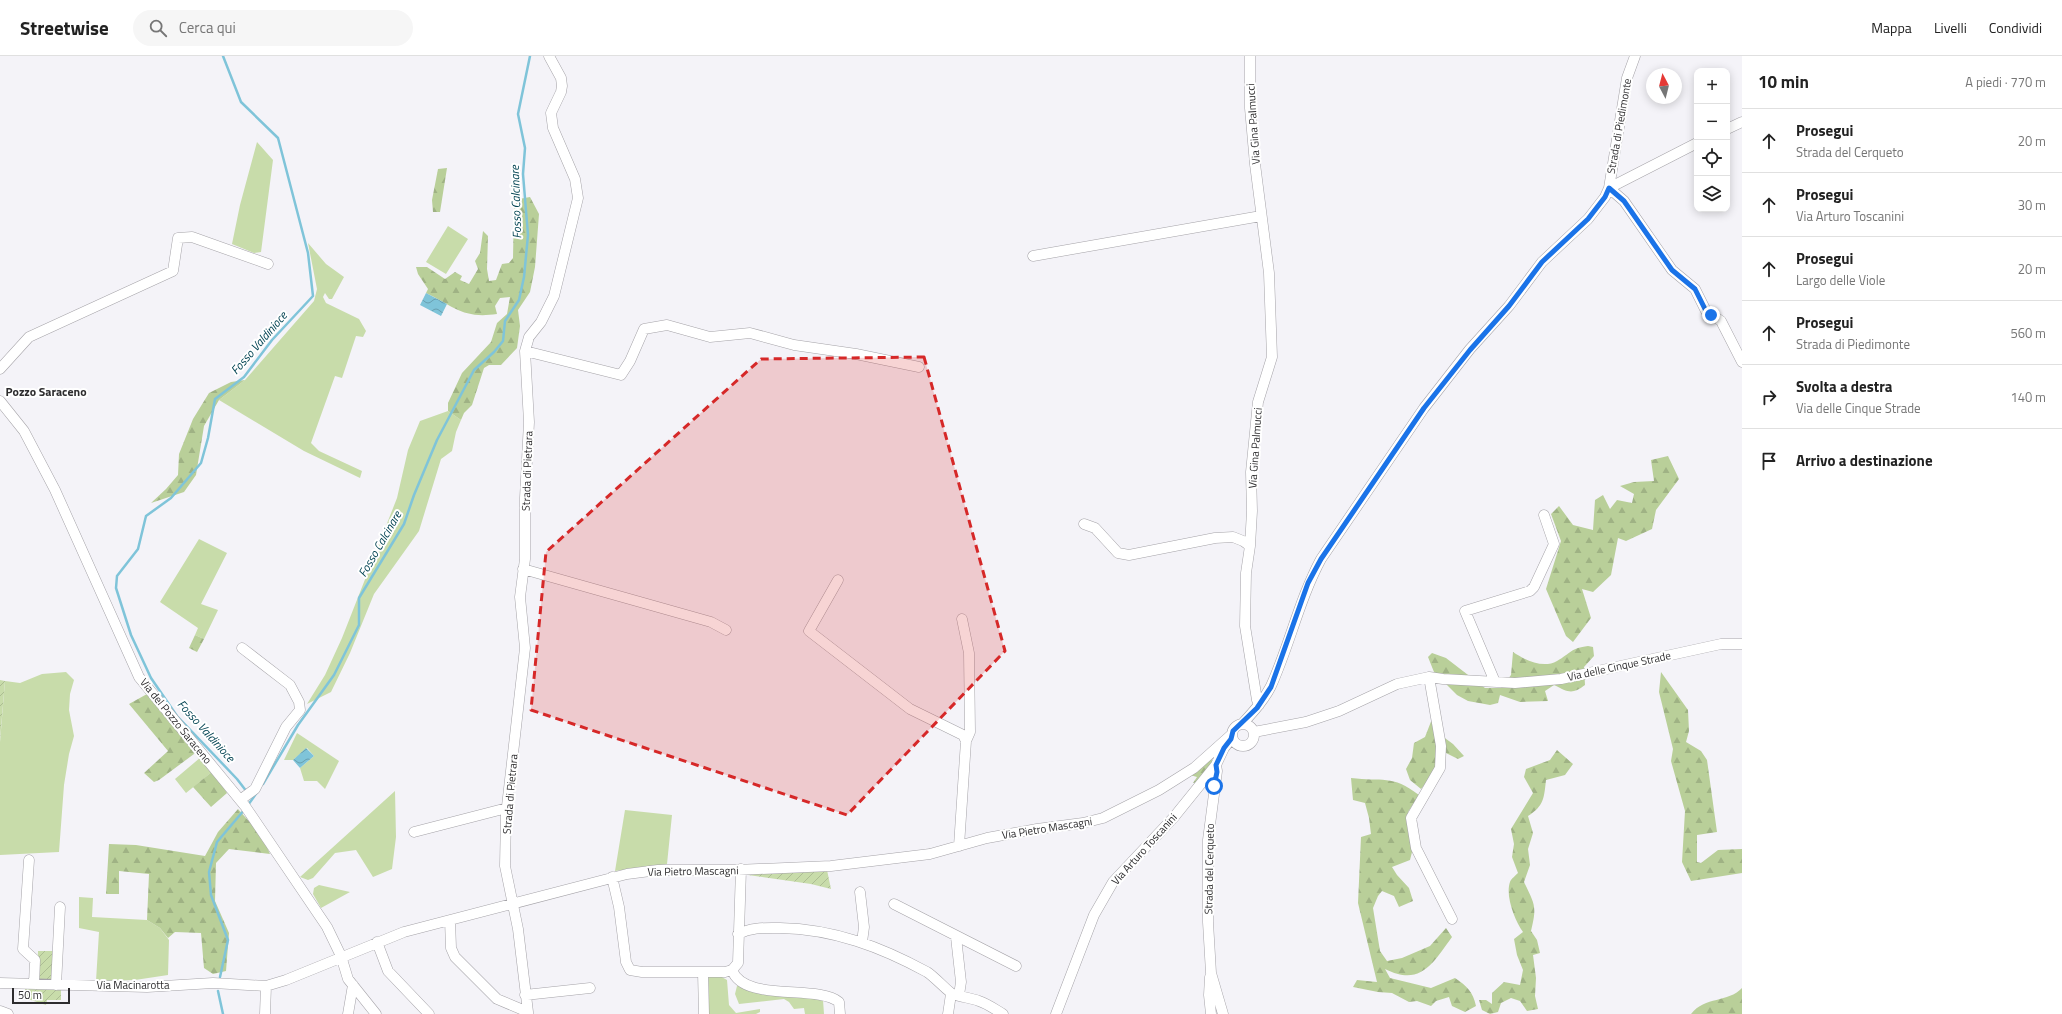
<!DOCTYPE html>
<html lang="it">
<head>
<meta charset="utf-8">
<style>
	body { margin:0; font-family:"Titillium Web",sans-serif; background:#f6f6f6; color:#222 }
	.controls { position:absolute; right:12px; top:12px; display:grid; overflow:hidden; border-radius:8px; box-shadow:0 2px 10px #0003 }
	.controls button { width:36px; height:36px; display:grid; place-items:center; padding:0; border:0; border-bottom:1px solid #e0e0e0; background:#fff; color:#222; font:20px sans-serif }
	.compass { position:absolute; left:1646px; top:12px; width:36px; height:36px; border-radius:50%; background:#fff; box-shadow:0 2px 10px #0003; rotate:353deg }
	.scale { position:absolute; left:12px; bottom:10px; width:58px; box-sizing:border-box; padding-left:4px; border:2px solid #2d2c2e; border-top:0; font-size:11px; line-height:14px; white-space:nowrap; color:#2d2c2e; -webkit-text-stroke:3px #fff; paint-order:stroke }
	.stop { position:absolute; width:12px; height:12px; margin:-9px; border:3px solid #1a73e8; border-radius:50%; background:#fff }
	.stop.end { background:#1a73e8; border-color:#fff; box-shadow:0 1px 4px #0008 }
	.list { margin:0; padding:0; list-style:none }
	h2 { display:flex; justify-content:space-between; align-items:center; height:52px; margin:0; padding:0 16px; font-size:17px }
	h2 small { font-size:13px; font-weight:400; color:#767676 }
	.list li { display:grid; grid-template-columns:26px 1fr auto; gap:12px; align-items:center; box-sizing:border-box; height:64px; padding:0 16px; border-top:1px solid #e0e0e0 }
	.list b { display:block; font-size:15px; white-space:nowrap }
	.list p { margin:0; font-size:13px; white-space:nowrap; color:#767676 }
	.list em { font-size:13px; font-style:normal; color:#767676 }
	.icon { flex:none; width:22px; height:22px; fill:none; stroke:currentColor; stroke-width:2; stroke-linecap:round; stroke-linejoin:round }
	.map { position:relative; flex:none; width:1742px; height:958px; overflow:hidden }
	header { display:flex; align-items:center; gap:24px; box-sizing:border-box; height:56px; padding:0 20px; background:#fff; border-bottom:1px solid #e0e0e0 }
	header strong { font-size:19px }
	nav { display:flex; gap:22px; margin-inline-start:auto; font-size:14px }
	.search { width:280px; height:36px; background:#f6f6f6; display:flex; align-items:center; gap:10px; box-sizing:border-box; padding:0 14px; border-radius:22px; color:#767676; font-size:15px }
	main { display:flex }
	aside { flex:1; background:#fff }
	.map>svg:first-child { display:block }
	.grass { fill:#c8dcaa }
	.forest { fill:url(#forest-firs) }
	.garden { fill:url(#garden-furrows) }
	.water { fill:url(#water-waves) }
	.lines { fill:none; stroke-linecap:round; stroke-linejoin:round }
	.stream { stroke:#7fc4d9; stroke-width:2.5 }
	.minor-casing { stroke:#a5a3a8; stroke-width:11 }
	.minor { stroke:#fff; stroke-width:10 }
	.route { stroke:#1a73e8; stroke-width:5 }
	.marked { fill:#d62828; fill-opacity:0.2; stroke:#d62828; stroke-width:3; stroke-dasharray:8 5; stroke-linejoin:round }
	.labels { text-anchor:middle; stroke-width:4; stroke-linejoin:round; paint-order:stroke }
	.street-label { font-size:11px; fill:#2d2c2e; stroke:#fff }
	.water-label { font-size:12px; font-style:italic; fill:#024352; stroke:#fff }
	.neighbourhood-label { font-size:12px; font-weight:bold; fill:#2d2c2e; stroke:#fff }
</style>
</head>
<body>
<header>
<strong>Streetwise</strong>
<div class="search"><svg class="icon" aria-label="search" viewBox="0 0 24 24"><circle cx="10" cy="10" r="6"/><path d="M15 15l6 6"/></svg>Cerca qui</div>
<nav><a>Mappa</a><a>Livelli</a><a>Condividi</a></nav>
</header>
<main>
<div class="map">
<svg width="1742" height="958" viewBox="0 0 1742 958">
	<defs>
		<pattern id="forest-firs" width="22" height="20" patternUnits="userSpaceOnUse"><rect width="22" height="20" fill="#b9cf99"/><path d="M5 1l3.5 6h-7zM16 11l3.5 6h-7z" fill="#9fb284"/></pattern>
		<pattern id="garden-furrows" width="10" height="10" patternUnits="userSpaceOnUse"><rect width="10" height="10" fill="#c8dcaa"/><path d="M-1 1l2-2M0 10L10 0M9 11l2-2" fill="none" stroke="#acbd93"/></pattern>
		<pattern id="water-waves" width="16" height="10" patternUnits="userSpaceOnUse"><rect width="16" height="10" fill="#7fc4d9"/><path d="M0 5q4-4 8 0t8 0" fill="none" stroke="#689fb0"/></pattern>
	</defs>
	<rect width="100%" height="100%" fill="#f4f3f8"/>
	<path class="grass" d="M257 86 273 104 261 196 254 197 232 188 240 149Z
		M448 170 468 183 446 218 426 206Z
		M308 187 326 208 344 221 332 243H329L325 237 323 241 326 247 359 263 366 275 363 281 356 280 342 322 335 320 311 387 319 395 362 415 360 422 304 395 219 344 245 324 314 245 317 233Z
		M448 355 461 364 456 376 452 395 441 403 419 475 374 538 350 597 331 636 307 648 325 619 342 582 397 442 408 394 420 365Z
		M199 483 227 497 201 548 218 554 204 583 195 579 198 572 160 546Z
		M66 616 74 624 70 638 69 654 74 680 69 698 64 729 59 796 0 799V686L5 625 20 627 42 618Z
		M297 677 339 705 325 733 317 725H304L300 712 314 700 307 692 293 704H284Z
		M201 701 213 715 186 737 175 723Z
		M395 735 396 781 392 813 373 821 356 794 335 797 313 822 308 824 300 821Z
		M625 754 672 759 667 808 615 815Z
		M319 829 350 836 321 852 313 838 314 832Z
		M79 841 93 842 92 861 147 864 160 872 169 884 168 919 135 924 96 925 99 876 79 872Z
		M712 919 720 920 727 924 729 949 736 957 760 953V956L756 958H708L707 921Z
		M741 929 769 937 823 944 824 958H805L804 952 794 953 789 946 784 943 739 948 735 938 737 930Z"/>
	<path class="forest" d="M447 112 440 156H433L432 144 438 113Z
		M530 141 539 158 535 211 530 236 518 254 520 270 517 292 501 309H489L484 312 472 349 464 357 461 364 448 355V347L462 317 491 286 497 267 507 258 510 241 500 242 495 250 497 258C463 263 455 251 426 237L428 233 418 218 416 211H427L445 223 455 216 462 220 460 224 469 228 478 213 475 205 480 197 483 175 488 180 487 213 489 225 496 224 502 208 509 207 513 202 514 151 519 143Z
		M245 324 219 344 204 370 196 419 184 436 151 447 166 433 178 419 179 398 193 363 209 337 231 326Z
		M1668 400 1679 423 1656 454 1652 473 1626 485 1618 482 1611 519 1593 536 1582 533 1591 562 1573 586 1566 580 1546 533 1561 485 1551 458 1559 450 1573 469 1593 474 1595 444 1603 439 1610 453 1617 444 1632 447 1634 438 1620 430 1634 426 1654 425 1651 404Z
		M195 579 204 583 197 596 189 592Z
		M1588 590 1593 591 1594 600 1584 611 1585 629C1572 639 1568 636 1554 629L1545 635 1548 645 1520 646 1500 639 1498 647 1490 649 1468 645 1457 639 1434 616 1428 601 1432 597 1446 602 1485 632H1501L1511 619 1513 596C1525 604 1543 613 1557 605 1571 597 1571 592 1588 590Z
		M1661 616 1688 654 1689 675 1686 686 1701 695 1707 704 1717 776 1697 779V806L1701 807 1718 794 1742 793V817L1691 825 1682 806 1685 755 1671 705 1673 693 1659 636Z
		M147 638 193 693 194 698 159 724 154 726 144 717 168 695 129 648Z
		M1432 663 1434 674 1453 688 1464 700 1458 703 1446 697 1439 702 1431 721 1421 733 1410 724 1406 713 1412 702 1414 687 1425 681Z
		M1557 694 1573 708 1565 719 1546 724C1544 742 1544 750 1528 760L1533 777 1528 793 1530 809 1524 826C1535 849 1537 850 1531 875L1537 884 1540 897 1533 899 1536 922 1535 940 1538 953 1527 955 1520 945 1511 942 1501 947 1498 956 1490 958 1482 954 1479 944H1486L1492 948V937L1504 926 1520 929 1523 914 1517 899 1514 883 1523 876C1515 865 1505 840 1510 826 1511 823 1516 819 1518 817L1512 801 1514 788 1511 773 1533 737 1524 721 1526 713 1550 704Z
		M1210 701 1214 707 1200 726 1193 727 1197 721 1190 719Z
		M213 715 227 737 211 751 193 731Z
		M1351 722C1382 726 1392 718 1419 739L1408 756V770L1413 792 1410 804 1392 811 1397 819 1409 832 1413 845 1399 851 1394 840 1382 835 1378 840 1373 852 1380 895 1387 905 1402 902 1430 890 1446 872 1452 881C1433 907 1421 931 1385 913L1390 922 1431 932 1455 922C1467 930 1473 936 1476 950L1465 956 1452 950 1449 941 1436 945 1431 950 1417 945 1409 946 1392 937 1378 936 1353 931 1357 924 1377 926 1358 847 1361 781 1371 778 1369 762 1365 747 1353 744Z
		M238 753 262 780 270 798 229 793 216 807 215 845 229 877 226 915 213 918 204 912 201 877 175 876 168 882 160 872 147 864 149 818 119 815V838H106L109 788 136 789 205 800 218 776Z
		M1742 932V958H1691C1705 940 1728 947 1742 932Z"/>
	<path class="garden" d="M0 624 5 625 0 684Z
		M827 814 831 833 811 828 748 819V816Z
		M38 895H54L53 925 37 924Z
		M25 933 61 934V944H47L46 949 25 942Z"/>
	<path class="water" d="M426 237 447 248 441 260 420 249Z
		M306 692 314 700 300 712 293 704Z"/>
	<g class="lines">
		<path class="stream" d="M223 0 241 46 278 82 308 197 313 240 272 284 244 321 215 343 208 382 201 407 171 442 146 460 138 493 117 520 116 532 131 579 151 622 177 660 237 723 247 736
			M263 728 298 669 334 619 359 569V542L404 468 414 439 437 384 474 314 494 296 503 285 505 265 519 244 524 221 528 179 523 118 525 92 518 58 530 0
			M248 749 258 735
			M220 921 228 884 211 839 209 816 217 786 245 753
			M218 935 223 958"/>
		<g class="minor-casing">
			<path id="minor" d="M1250 0V52L1255 108 1269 217 1272 301 1258 346 1251 416 1252 455 1250 490 1246 517 1245 570 1257 644 1259 649
				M1727 73 1742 66
				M1697 87 1609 132 1624 145 1672 214 1695 233 1706 255 1721 265 1742 306
				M1033 200 1261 160
				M525 295 621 319 630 305 644 273 667 269 710 281 750 277 794 289 856 298 919 311
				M0 313 29 281 173 215 178 182 192 181 268 208
				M0 345 24 375 55 434 139 621 245 750 327 871 341 900 348 923 376 958
				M1084 468 1095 472 1118 497 1129 499 1215 482 1233 481 1243 485 1250 490
				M523 513 711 566 726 574
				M838 524 809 575 910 653 963 679 966 685 959 790
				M962 563 969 597 970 676 966 685
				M1429 621 1441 690 1440 712 1411 762 1416 792 1452 863
				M1495 626 1465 555 1530 535 1534 531 1554 488 1544 459
				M1243 667C1254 655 1264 644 1271 630 1290 588 1299 544 1321 503L1424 352 1470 293 1509 250 1542 206 1588 163 1605 141 1609 132 1627 22 1635 0
				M1232 679a11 11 0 1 1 22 0a11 11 0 1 1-22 0Z
				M1254 676 1306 666 1339 655 1397 628 1429 621 1443 623 1515 627 1561 623 1721 588H1742
				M1216 709 1217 715 1208 784V866L1211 917 1223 958
				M240 744 255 733 286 671 300 654 299 646 290 629 242 592
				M414 776 507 752
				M29 804 23 893 35 904 34 928
				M612 821 619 851 626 906 630 914 642 916H725L732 914 738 907 741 813
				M860 836 864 871 862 886
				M894 848 1016 910
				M450 864 451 892 455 901 497 943 528 956V958
				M738 878C752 871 765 872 780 872 834 873 881 891 927 916 935 921 949 937 953 938 961 941 971 942 979 945 988 948 996 954 1003 958
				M956 881 961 926 959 939
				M377 886 388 915 429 958
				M732 914C744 947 817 928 839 946L840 958
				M703 916 704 958
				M1210 921 1209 939 1211 958
				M0 927 147 931 213 927 266 930 286 924 404 876 627 818 658 814H736L831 810 930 798 987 782 1037 773 1083 767 1103 762 1159 734 1194 712 1231 679
				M56 929 60 851
				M525 939 590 932
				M0 955 8 958
				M528 956 518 873 505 810 506 759 525 592 520 541 525 503V442L529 366 525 295 529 281 541 266 554 240 578 142 575 123 553 72 551 57 561 36 562 30 561 22 549 0
				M265 958 266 930
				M348 958 353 929
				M948 958 951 938
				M1056 958 1094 859 1113 826 1174 761 1216 709 1224 692 1231 683"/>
		</g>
		<use href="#minor" class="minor"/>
	</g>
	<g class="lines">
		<path class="route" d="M1214 730 1217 716 1216 709 1224 692 1231 683 1233 675 1257 652 1271 631 1308 527 1321 503 1424 352 1470 294 1509 250 1542 206 1588 163 1605 141 1609 132 1624 145 1672 214 1695 233 1706 255 1711 259"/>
	</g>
	<path class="marked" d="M924 301 1005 595 847 759 531 654 546 496 761 303Z"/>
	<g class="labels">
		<g class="street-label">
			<text transform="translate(1253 68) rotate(-94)" y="4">Via Gina Palmucci</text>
			<text transform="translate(1619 70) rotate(-80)" y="4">Strada di Piedimonte</text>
			<text transform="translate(1255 392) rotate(-86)" y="4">Via Gina Palmucci</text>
			<text transform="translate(527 415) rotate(-88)" y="4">Strada di Pietrara</text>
			<text transform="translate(1619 610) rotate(-12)" y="4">Via delle Cinque Strade</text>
			<text transform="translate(176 665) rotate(51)" y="4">Via del Pozzo Saraceno</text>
			<text transform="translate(510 738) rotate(-85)" y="4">Strada di Pietrara</text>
			<text transform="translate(1047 772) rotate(-9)" y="4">Via Pietro Mascagni</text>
			<text transform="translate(1144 793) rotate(-48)" y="4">Via Arturo Toscanini</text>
			<text transform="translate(1209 813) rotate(-89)" y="4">Strada del Cerqueto</text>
			<text transform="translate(693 815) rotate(-1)" y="4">Via Pietro Mascagni</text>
			<text x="133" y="933">Via Macinarotta</text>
		</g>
		<g class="water-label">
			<text transform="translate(516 146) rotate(-92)" y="4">Fosso Calcinare</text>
			<text transform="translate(259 287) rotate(-49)" y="4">Fosso Valdinioce</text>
			<text transform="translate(380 488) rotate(-60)" y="4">Fosso Calcinare</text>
			<text transform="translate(206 675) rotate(48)" y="4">Fosso Valdinioce</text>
		</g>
		<g class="neighbourhood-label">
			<text x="46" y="340">Pozzo Saraceno</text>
		</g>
	</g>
</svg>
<div class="controls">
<button>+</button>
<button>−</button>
<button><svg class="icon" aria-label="locate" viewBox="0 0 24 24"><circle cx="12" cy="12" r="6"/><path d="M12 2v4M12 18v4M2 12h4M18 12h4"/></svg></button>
<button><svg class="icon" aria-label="layers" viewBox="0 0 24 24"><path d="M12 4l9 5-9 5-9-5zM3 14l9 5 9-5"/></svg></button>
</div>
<svg class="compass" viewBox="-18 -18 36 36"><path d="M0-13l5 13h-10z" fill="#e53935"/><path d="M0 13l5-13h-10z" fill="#767676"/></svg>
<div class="scale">50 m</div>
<div class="stop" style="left:1214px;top:730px"></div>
<div class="stop end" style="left:1711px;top:259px"></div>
</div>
<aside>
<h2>10 min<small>A piedi · 770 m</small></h2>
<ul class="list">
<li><svg class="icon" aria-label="ahead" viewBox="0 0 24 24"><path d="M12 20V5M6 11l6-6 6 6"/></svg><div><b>Prosegui</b><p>Strada del Cerqueto</p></div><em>20 m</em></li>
<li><svg class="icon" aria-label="ahead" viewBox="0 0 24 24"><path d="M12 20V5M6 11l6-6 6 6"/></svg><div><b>Prosegui</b><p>Via Arturo Toscanini</p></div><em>30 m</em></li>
<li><svg class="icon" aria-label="ahead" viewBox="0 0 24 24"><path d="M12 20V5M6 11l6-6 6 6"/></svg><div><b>Prosegui</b><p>Largo delle Viole</p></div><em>20 m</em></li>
<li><svg class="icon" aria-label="ahead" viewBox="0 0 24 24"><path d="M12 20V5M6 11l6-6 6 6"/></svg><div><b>Prosegui</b><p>Strada di Piedimonte</p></div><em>560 m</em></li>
<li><svg class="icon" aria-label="right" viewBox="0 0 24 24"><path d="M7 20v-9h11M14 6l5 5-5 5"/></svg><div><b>Svolta a destra</b><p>Via delle Cinque Strade</p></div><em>140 m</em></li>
<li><svg class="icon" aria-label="arrive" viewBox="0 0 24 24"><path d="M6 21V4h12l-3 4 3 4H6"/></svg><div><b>Arrivo a destinazione</b></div></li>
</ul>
</aside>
</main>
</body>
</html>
